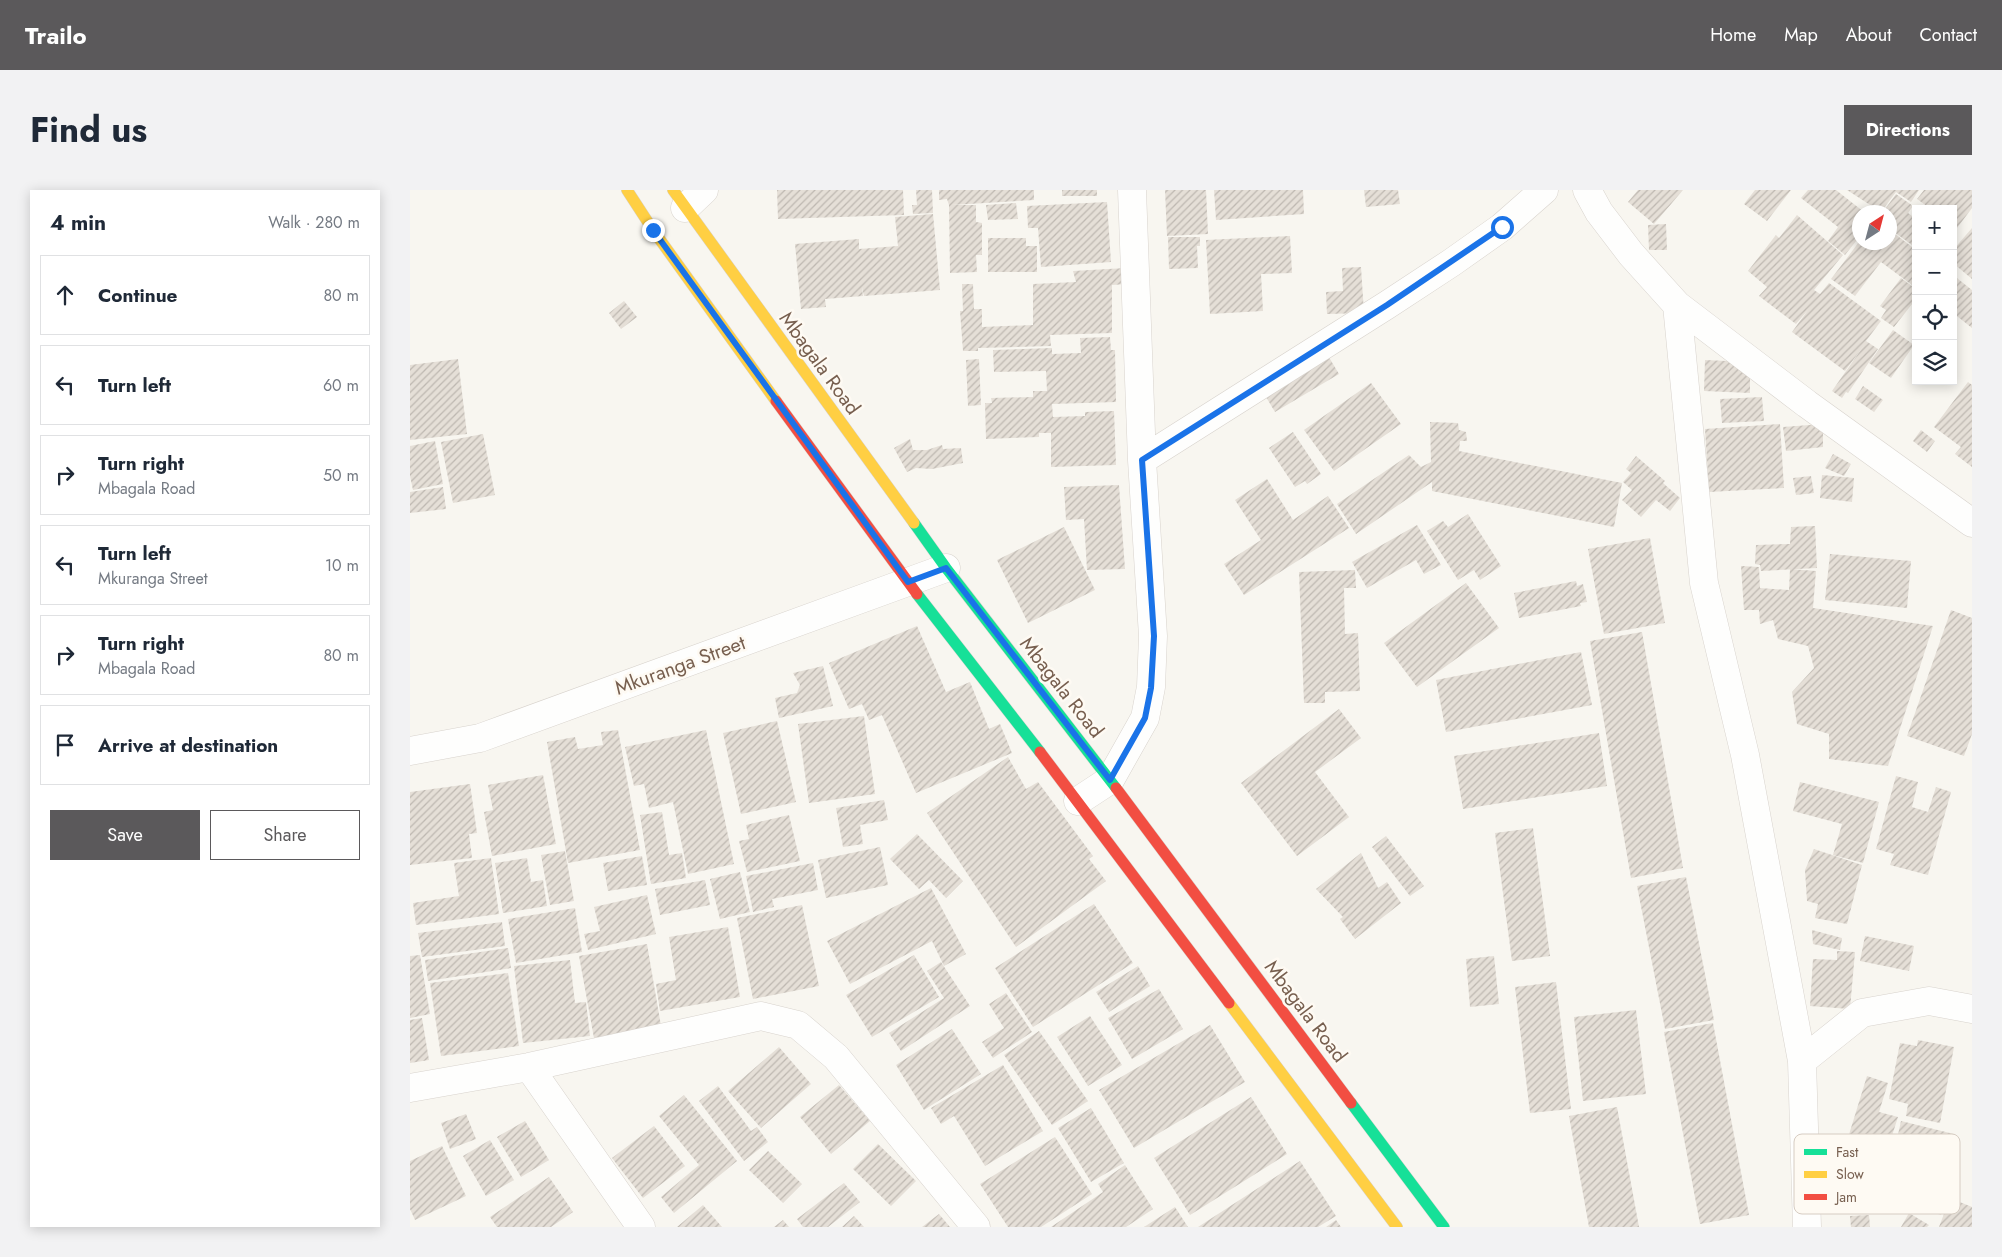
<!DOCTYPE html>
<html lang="en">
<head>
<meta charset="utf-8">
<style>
	body { margin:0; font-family:Jost,sans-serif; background:#f2f2f3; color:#1f2937 }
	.controls { position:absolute; right:15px; top:15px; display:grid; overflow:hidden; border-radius:0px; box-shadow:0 2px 12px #0003 }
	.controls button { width:45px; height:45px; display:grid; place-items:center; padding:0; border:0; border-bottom:1px solid #e0e1e3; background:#fff; color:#1f2937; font:25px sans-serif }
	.compass { position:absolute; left:1442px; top:15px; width:45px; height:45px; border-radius:50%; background:#fff; box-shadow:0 2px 12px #0003; rotate:36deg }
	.stop { position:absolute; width:15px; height:15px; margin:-11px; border:4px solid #1a73e8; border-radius:50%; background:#fff }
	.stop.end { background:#1a73e8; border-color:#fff; box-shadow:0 1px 5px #0008 }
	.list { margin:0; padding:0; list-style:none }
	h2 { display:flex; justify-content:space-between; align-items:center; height:65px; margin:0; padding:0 20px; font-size:21px }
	h2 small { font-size:16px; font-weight:400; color:#747a83 }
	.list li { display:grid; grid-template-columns:32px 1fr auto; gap:15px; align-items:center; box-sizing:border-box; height:80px; margin:0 10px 10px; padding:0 10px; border:1px solid #e0e1e3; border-radius:0px }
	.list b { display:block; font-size:19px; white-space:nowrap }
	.list p { margin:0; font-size:16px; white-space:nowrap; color:#747a83 }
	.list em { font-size:16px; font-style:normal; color:#747a83 }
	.actions { display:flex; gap:10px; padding:15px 20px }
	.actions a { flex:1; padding:11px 0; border:1px solid #5b595b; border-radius:0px; text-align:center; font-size:18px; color:#5b595b }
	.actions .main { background:#5b595b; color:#fff }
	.icon { flex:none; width:28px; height:28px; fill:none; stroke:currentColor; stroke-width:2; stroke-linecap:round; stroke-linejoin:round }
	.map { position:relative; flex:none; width:1562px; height:1037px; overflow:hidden; border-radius:0px }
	header { display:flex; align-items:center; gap:30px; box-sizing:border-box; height:70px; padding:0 25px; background:#5b595b; color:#fff }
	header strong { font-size:24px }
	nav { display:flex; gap:28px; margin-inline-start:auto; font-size:18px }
	.intro { display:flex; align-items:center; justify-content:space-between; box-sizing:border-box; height:120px; padding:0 30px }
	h1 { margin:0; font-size:35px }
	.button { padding:12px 22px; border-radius:0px; background:#5b595b; color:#fff; font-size:18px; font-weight:700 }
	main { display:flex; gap:30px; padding:0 30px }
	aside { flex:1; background:#fff; border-radius:0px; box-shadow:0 2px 12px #0003 }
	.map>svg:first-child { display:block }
	.building { fill:url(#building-hatch) }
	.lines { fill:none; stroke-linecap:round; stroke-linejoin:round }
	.street-casing { stroke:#d8d3cd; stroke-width:29 }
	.fast-casing { stroke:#d8d3cd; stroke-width:12 }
	.slow-casing { stroke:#d8d3cd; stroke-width:12 }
	.jam-casing { stroke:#d8d3cd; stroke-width:12 }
	.street { stroke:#fefefd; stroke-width:28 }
	.fast { stroke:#16e098; stroke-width:11 }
	.slow { stroke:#ffcf43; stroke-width:11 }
	.jam { stroke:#f24e42; stroke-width:11 }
	.route { stroke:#1a73e8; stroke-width:6 }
	.labels { text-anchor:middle; stroke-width:5; stroke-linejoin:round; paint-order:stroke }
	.street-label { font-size:20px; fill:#775f4f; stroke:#fefaf3 }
	.key { fill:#fefaf3; stroke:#d6ccc2; stroke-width:1 }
	.key-label { font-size:14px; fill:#775f4f }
</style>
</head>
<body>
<header>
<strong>Trailo</strong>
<nav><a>Home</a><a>Map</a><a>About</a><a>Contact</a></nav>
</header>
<div class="intro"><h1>Find us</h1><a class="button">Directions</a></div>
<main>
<aside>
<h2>4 min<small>Walk · 280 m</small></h2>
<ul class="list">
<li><svg class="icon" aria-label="ahead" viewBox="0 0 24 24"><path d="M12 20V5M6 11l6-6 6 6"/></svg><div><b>Continue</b></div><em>80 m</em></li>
<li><svg class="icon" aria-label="left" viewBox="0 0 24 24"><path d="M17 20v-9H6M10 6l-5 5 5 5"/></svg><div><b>Turn left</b></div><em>60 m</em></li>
<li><svg class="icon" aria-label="right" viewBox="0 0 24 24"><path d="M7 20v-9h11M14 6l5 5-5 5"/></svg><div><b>Turn right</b><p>Mbagala Road</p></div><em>50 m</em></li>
<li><svg class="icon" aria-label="left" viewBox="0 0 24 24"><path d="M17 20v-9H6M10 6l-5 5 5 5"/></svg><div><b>Turn left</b><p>Mkuranga Street</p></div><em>10 m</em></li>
<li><svg class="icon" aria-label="right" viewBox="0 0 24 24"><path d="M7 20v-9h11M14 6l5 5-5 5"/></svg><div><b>Turn right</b><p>Mbagala Road</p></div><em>80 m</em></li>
<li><svg class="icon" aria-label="arrive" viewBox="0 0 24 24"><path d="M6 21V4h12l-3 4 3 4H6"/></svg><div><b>Arrive at destination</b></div></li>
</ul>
<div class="actions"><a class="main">Save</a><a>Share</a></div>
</aside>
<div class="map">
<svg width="1562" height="1037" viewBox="0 0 1562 1037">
	<defs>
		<pattern id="building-hatch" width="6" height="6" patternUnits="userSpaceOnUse" patternTransform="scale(1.25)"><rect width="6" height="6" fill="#e5dfd7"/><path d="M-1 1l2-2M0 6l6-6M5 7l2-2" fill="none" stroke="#beb8b1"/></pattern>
	</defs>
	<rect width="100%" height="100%" fill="#f8f6f0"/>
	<path class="building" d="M367 0H493L494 25 368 29Z
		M506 0H522L523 23 503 24 502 15H507Z
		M529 0H624V10L542 15H566V32L572 33V65H566L567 82 540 83 539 15 537 9 529 10Z
		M652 0H687V6H652Z
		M755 0H796L798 44 757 46Z
		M804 0H893L894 24 806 30Z
		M954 0H988L990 14 956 17Z
		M1228 0H1273L1244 34 1218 12Z
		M1345 0H1381L1357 31 1334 14Z
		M1398 0H1426L1454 22H1450V46L1435 65 1418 51 1428 37 1391 8Z
		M1437 0H1509L1501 12 1486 2 1471 22Z
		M1514 0H1562V18L1547 38 1543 35V19H1521L1507 9Z
		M1486 4 1503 16 1498 23 1506 29V58L1480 39V22H1473Z
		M697 12 701 72 631 77 628 38H618L617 16Z
		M606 13 608 29 578 30 576 15Z
		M523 24 530 100 454 106 452 97 453 106 415 109 416 117 391 119 385 54 449 49V59L488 56 485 27Z
		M1387 25 1433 65 1404 100 1410 104 1419 93 1471 131 1456 151 1468 159 1438 203 1436 202 1432 208 1422 201 1455 154 1435 181 1382 142 1398 120 1386 134 1349 106 1357 97 1338 81 1366 45 1369 48Z
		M1256 34 1257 60H1239L1238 35Z
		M1562 38V89L1543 73V60Z
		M1480 40 1506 60V90L1502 95 1471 72 1445 106 1421 89 1449 52H1480Z
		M880 46 882 83 851 84 853 121 800 124 796 50Z
		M758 47H790V56H787L788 78 759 79Z
		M578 48H616V56H627V82H578Z
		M951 77 954 123 917 124 916 102 933 101 932 78Z
		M716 78 717 94 702 95V143L640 145 641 156 568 158V161H553L550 121H553L552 94H563L564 119H572V137L623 135V94L666 92 663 81Z
		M1543 85 1562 100V138L1543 123Z
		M1491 88 1506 99V109L1484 137 1471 128 1476 120 1470 116Z
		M214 111 227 127 211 139 199 123Z
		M1483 140 1504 155 1481 188 1459 173Z
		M700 147 701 160H705L706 212 642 214 643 227 675 226V222L704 221 706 275 641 277V243H629V247L576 249 575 213H582L581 208 623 207V201H637L636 181 584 182 583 160 642 158V164L671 163 670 148Z
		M917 164 929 184 865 222 853 202Z
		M48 169 57 244 0 250V175Z
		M569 169 571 215 558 216 556 170Z
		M1295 170 1340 172V203L1294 201Z
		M1558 192 1562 195V277L1545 264 1551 257 1524 237Z
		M961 193 991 234 924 281 894 240Z
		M1453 196 1473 210 1464 222 1445 209Z
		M1352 207 1354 231 1312 233 1310 209Z
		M1020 232 1048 233 1049 240 1056 242 1057 251H1050L1049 261 1212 293 1204 337 1022 301V292L946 344 927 314 999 265 1011 277 1021 272Z
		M1370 234 1374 298 1299 302 1295 239Z
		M1413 234V257L1376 261 1373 237Z
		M1511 240 1525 251 1517 262 1503 251Z
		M883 242 911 284 897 294 895 291 885 297 859 258Z
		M73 244 85 305 43 313 31 252Z
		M500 249 503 260H517L532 255 533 259 551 258 553 273 522 279 506 278 497 282 484 258Z
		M25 251 33 294 3 300 0 286V256Z
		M1423 264 1441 274 1434 286 1415 278Z
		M1226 266 1255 291 1253 293 1270 308 1260 321 1246 310 1231 327 1212 310 1222 300 1213 292 1221 283 1216 279Z
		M1412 285 1444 288 1442 312 1410 308Z
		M1401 286 1404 303 1386 305 1383 288Z
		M857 289 883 330 918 306 939 338 834 405 814 374 851 350 825 310Z
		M709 295 715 379 677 380 674 329 656 330 654 297Z
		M33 297 36 319 0 323V302Z
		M1058 324 1091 376 1070 390 1064 380 1048 390 1017 341 1033 331 1038 337Z
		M1007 335 1031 375 1014 384 1006 370 957 398 942 372Z
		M1405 336 1407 378 1351 381 1350 375 1345 374 1346 355 1380 354 1381 337Z
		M654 337 685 400 618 433 587 370Z
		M1240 348 1255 433 1194 444 1178 359Z
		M1420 364 1501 371 1497 418 1415 410Z
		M1331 376 1349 377 1350 398 1379 400 1380 379 1406 381 1403 418 1523 436 1478 576 1419 569V544L1387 534 1382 502 1404 478 1398 456 1368 449 1363 430 1350 434 1349 420H1334Z
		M945 380 946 398H934L935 444 948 443 950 501 915 502V513H894L889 382Z
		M1166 391 1167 396 1173 394 1177 412 1170 413 1171 416 1109 428 1104 403Z
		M1056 393 1089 438 1007 497 974 453Z
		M1541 420 1562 428V544L1554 566 1497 546Z
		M507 436 536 502 560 492 579 539 590 534 602 563 506 603 472 525 459 530 452 514 439 519 419 473Z
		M1232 442 1273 678 1221 688 1180 451Z
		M1171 462 1182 515 1036 542 1026 490Z
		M413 476 423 516 369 528 365 508 387 503 390 495 383 483Z
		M929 519 951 548 905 582 939 627 887 666 831 593Z
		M454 526 465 604 399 613 388 534Z
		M367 531 386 612 331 624 313 543Z
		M208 540 230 660 158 673 137 552 165 547 168 559 193 555 191 542Z
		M296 540 324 674 278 684 263 612 239 618 234 594 224 596 215 557Z
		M1189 543 1197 596 1053 619 1044 566Z
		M598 567 616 599 628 592 683 666 679 669 696 691 606 757 517 623Z
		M133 585 146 654 82 666 74 622 83 620 78 595Z
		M1486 586 1508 592 1502 617 1518 622 1526 597 1541 602 1518 685 1480 675 1484 664 1466 659Z
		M1390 592 1469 612 1453 673 1423 665 1432 634 1383 621Z
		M60 594 67 643 59 644 62 668 0 675V602Z
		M474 610 478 630 450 635 453 654 433 657 426 618Z
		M252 622 259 665 272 663 276 688 241 694 230 625Z
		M379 625 390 671 337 682 329 651 339 649 336 635Z
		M1123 638 1140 766 1102 771 1085 643Z
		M507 644 553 691 536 708 519 690 509 699 480 669Z
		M976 646 1014 696 1000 706 962 657Z
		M470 657 478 695 416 708 408 670Z
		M1404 659 1452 675 1437 734 1405 728 1408 714 1397 711 1395 680Z
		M155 661 164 711 140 715 131 665Z
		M951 663 968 698 977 692 991 713 945 749 930 729 933 727 906 699Z
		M232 666 237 695 198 701 193 673Z
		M81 668 89 724 6 735 3 713 49 706 44 673Z
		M117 668 121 692 133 690 137 716 93 723 85 673Z
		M403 673 408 700 362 709 364 717 343 722 336 686Z
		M330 682 340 722 310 729 300 689Z
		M1276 687 1304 830 1255 839 1227 696Z
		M295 690 300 715 250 725 245 699Z
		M521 698 556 764 534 776 522 751 440 794 417 751Z
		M237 705 246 744 178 760 174 744 190 741 184 717Z
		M684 714 723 773 623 837 585 778Z
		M392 715 409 796 343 809 327 728Z
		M165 718 172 762 106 773 98 729Z
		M92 732 95 756 12 767 8 743Z
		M318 737 330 807 250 821 246 794 266 790 259 747Z
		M1402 740 1432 748 1430 760 1403 754Z
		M1455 746 1504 756 1499 781 1450 771Z
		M237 754 251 836 184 848 169 766Z
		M98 758 101 778 18 791 15 770Z
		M1427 761 1445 762 1440 819 1400 816 1403 769 1427 770Z
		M10 765 20 824 0 828V766Z
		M504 765 529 807 462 847 436 805Z
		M1084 766 1089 814 1060 817 1056 769Z
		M160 770 165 813 176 812 180 846 113 853 104 776Z
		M531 772 560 816 491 861 479 843 534 808 517 781Z
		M728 776 740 796 699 822 686 802Z
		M98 783 109 856 31 866 20 793Z
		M1146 792 1161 919 1120 923 1105 797Z
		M749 799 773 839 722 869 698 828Z
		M596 803 622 842 583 868 572 852 594 838 579 814Z
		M1226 820 1236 904 1173 911 1164 827Z
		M680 826 712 875 678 896 647 847Z
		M12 828 19 870 0 873V830Z
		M1303 833 1339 1025 1290 1034 1254 842Z
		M800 835 835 892 724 958 689 900Z
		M542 839 571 884 514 920 486 875Z
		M629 841 678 911 642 935 594 865Z
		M1508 850 1544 857 1530 933 1496 926 1498 914 1479 909 1490 853 1507 856Z
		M369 857 401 894 351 938 318 901Z
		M593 875 633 941 575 976 544 926 531 934 521 918Z
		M1457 886 1478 893 1469 922 1488 927 1478 958 1513 968 1517 957 1487 949 1491 931 1544 944 1530 998 1468 980 1469 975 1433 964Z
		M429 895 460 931 421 964 390 927Z
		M308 896 341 941 347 937 358 952 334 971 289 911Z
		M274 905 327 971 264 1023 251 1007 289 975 249 926Z
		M841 907 877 964 780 1025 744 968Z
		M1207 917 1229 1037H1179L1159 926Z
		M681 918 714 973 681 992 648 938Z
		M56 924 66 949 40 959 31 933Z
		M115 931 139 970 111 987 87 947Z
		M244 936 275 976 233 1008 202 968Z
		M645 947 682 1004 631 1037H598L570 994Z
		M80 950 104 990 76 1006 53 966Z
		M468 954 506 991 481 1016 443 979Z
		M32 956 56 1006 5 1030 0 1019V971Z
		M358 961 392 994 373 1013 339 980Z
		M890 971 926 1026 908 1037H788Z
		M715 975 743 1019 716 1037H641L693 1002 688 994Z
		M1486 986 1538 1005 1531 1025 1478 1007Z
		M139 987 163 1022 141 1037H87L80 1027Z
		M434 993 450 1012 418 1037H393L387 1029Z
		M1540 1008 1562 1017V1037H1529Z
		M293 1015 312 1037H267Z
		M765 1017 778 1037H734Z
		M1499 1023 1519 1035 1517 1037H1491Z
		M529 1024 540 1037H512Z
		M1459 1025 1460 1037H1441L1440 1026Z
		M444 1026 454 1037H432Z
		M373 1030 379 1037H364Z
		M926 1030 931 1037H916Z"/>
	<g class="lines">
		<g class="street-casing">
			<path id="street" d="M1177 0 1189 22 1221 64 1267 115 1397 214 1562 333
				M275 18 294 0
				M1267 115 1294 393 1335 565 1392 871 1397 1037
				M732 270 977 115 1041 73 1092 37 1134 0
				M0 561 70 548 536 378
				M668 611 700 590 735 528 741 497 743 446 732 270 722 0
				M1392 871 1452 823 1519 811 1562 819
				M119 877 231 1037
				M0 898 119 877 351 826 388 835 426 867 566 1037"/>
		</g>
		<g class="fast-casing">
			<path id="fast" d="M504 333 536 378 706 598
				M507 404 630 562
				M941 913 1034 1037"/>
		</g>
		<g class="slow-casing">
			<path id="slow" d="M217 0 243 40 366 211
				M263 0 504 333
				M819 813 987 1037"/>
		</g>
		<g class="jam-casing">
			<path id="jam" d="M366 211 507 404
				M630 562 819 813
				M706 598 941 913"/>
		</g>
		<use href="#street" class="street"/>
		<use href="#fast" class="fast"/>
		<use href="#slow" class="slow"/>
		<use href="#jam" class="jam"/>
	</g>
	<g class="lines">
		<path class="route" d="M243 40 498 392 536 378 700 590 735 528 741 498 744 446 732 270 977 115 1092 37"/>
	</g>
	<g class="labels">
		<g class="street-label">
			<text transform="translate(410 173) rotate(54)" y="7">Mbagala Road</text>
			<text transform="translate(270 475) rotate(-20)" y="7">Mkuranga Street</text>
			<text transform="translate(652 497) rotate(52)" y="7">Mbagala Road</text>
			<text transform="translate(896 821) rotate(53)" y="7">Mbagala Road</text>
		</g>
	</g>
	<rect x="1384" y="944" width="166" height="80" rx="8" class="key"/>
	<rect x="1394" y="959" width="23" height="6" fill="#16e098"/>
	<rect x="1394" y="981" width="23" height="7" fill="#ffcf43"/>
	<rect x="1394" y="1004" width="23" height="6" fill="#f24e42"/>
	<g class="key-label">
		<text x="1426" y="967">Fast</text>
		<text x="1426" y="989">Slow</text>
		<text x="1426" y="1012">Jam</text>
	</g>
</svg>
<div class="controls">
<button>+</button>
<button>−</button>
<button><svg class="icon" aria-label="locate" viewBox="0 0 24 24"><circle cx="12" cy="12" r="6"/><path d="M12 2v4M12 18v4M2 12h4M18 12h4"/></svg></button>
<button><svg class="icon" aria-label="layers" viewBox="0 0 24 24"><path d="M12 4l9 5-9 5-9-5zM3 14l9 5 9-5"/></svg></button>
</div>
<svg class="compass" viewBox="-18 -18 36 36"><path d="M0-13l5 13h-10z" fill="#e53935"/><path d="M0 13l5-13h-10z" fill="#747a83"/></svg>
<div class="stop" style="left:1092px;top:37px"></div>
<div class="stop end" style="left:243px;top:40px"></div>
</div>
</main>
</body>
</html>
